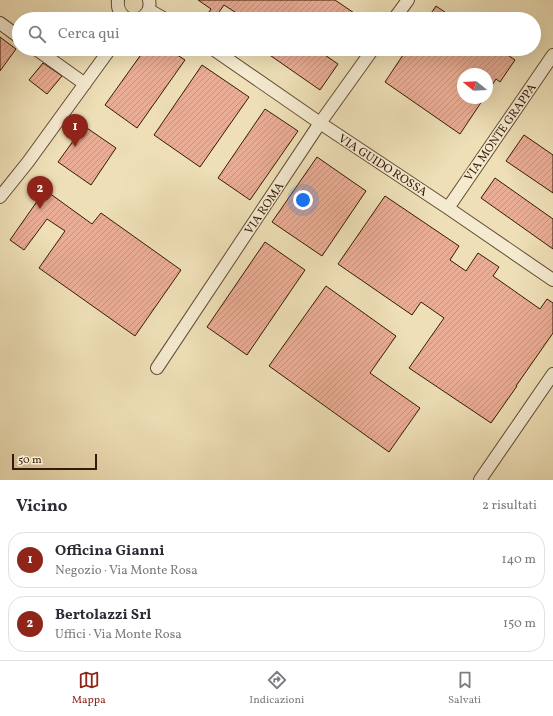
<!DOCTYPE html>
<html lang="it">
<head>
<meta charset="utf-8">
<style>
	body { margin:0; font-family:Vollkorn,serif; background:#f7f7f7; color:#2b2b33 }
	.compass { position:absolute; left:457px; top:68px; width:36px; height:36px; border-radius:50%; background:#fff; box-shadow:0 4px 16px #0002; rotate:288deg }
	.scale { position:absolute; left:12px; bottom:10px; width:85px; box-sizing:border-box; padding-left:4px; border:2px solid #351a07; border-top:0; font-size:11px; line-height:14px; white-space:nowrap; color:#351a07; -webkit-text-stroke:3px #f4ead0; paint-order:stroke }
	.you { position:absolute; left:303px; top:200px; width:14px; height:14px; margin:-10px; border:3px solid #fff; border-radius:50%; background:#1a73e8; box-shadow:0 0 0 6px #1a73e833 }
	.badge { display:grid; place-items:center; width:26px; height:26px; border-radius:50%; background:#8f2418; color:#fff; font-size:13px; font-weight:700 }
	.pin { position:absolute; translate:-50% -33px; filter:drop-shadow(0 1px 2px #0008) }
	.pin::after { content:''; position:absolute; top:21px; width:14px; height:12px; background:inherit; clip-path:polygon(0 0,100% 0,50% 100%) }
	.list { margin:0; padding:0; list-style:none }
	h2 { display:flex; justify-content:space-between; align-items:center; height:52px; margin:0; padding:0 16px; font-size:17px }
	h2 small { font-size:13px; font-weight:400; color:#7c7c81 }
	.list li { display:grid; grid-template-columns:26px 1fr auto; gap:12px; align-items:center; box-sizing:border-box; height:56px; margin:0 8px 8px; padding:0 8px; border:1px solid #e1e1e2; border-radius:16px }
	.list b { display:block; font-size:15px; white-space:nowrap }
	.list p { margin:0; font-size:13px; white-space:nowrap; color:#7c7c81 }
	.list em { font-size:13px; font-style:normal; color:#7c7c81 }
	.icon { flex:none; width:22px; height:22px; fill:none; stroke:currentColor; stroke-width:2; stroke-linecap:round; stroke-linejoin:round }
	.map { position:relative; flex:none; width:553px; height:480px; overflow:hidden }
	.search { position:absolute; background:#fff; box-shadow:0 4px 16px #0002; left:12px; right:12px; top:12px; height:44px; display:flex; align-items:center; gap:10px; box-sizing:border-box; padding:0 14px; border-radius:22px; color:#7c7c81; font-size:15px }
	.sheet { height:180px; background:#fff }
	nav { display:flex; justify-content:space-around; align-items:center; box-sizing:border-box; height:56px; border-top:1px solid #e1e1e2; background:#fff; font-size:11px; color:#7c7c81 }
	nav a { display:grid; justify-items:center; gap:2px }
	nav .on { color:#8f2418 }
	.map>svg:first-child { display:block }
	.building { fill:url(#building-hatch); stroke:#351a07 }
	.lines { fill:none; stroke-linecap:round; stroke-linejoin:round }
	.minor-casing { stroke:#634b33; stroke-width:14 }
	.minor { stroke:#f4ead0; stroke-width:12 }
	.labels { text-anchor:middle; stroke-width:3; stroke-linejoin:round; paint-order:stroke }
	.street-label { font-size:12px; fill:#351a07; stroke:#f4ead0 }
</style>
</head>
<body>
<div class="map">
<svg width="553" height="480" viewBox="0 0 553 480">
	<defs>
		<pattern id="building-hatch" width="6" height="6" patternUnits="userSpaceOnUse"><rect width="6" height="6" fill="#e9ad95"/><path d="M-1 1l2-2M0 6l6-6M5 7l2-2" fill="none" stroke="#c8947f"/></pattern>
	</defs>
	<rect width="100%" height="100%" fill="#eedfb6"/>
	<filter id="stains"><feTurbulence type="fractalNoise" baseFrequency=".005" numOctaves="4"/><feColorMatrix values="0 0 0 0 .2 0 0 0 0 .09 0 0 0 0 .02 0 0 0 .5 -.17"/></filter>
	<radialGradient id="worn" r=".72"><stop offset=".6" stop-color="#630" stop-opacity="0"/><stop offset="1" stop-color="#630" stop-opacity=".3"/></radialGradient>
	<path class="building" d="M198 0H335L363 19H234L238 14 224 5 214 19H204L211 9Z
		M436 6 455 19H427Z
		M0 37 16 49 0 71Z
		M145 49H156L163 54 167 49H168L185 60 137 128 105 105Z
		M261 49H316L338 64 320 90Z
		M407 49H499L515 60 500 82 496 79 487 93V74H463V98H484L460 134 385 82Z
		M43 63 62 76 47 94 29 80Z
		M202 65 249 97 200 167 154 135Z
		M265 109 298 131 250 200 218 178Z
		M84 126 116 148 91 185 58 162Z
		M524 135 553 155V193L506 161Z
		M317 157 366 191 322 256 272 222Z
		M495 178 553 219V249L481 198Z
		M45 190 92 224 101 213 181 270 135 336 39 268 65 231 47 219 24 250 10 240Z
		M385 196 459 246 450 260 466 271 478 253 499 267 493 276 540 309 547 299 553 303V333L516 386H517L491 423 409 368 444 318 421 302 412 315 338 264Z
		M265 242 305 270 247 355 207 327Z
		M326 286 396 336 370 373 420 408 389 452 269 366Z"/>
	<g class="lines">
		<g class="minor-casing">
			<path id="minor" d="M118 0C117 9 120 15 128 19
				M149 10 165 19
				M139 19C147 16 151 8 149 0
				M394 19 408 0
				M0 23 19 37
				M36 49 85 84
				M213 49 320 123 448 208 553 280
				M0 197 28 162 110 49
				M448 208 553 55
				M157 368 320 123 373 49
				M480 480 553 374"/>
		</g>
		<use href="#minor" class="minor"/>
	</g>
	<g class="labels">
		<g class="street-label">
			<text transform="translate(500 132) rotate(-55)" y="4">VIA MONTE GRAPPA</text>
			<text transform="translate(383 165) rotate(33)" y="4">VIA GUIDO ROSSA</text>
			<text transform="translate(264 208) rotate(-56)" y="4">VIA ROMA</text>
		</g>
	</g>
	<rect width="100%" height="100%" filter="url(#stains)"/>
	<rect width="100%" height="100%" fill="url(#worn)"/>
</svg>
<svg class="compass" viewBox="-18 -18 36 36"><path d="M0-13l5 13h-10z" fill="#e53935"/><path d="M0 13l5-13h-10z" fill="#7c7c81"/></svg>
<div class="scale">50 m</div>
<div class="you"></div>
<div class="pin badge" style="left:75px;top:147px">1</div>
<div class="pin badge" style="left:40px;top:209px">2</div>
<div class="search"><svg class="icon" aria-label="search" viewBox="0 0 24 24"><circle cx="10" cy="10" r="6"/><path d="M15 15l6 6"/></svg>Cerca qui</div>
</div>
<section class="sheet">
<h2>Vicino<small>2 risultati</small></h2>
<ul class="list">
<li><span class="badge">1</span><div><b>Officina Gianni</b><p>Negozio · Via Monte Rosa</p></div><em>140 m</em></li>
<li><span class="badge">2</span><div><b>Bertolazzi Srl</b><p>Uffici · Via Monte Rosa</p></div><em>150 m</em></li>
</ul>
</section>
<nav>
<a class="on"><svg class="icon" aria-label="map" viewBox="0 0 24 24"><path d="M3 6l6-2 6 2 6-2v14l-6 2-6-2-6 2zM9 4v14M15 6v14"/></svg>Mappa</a>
<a><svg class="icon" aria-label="directions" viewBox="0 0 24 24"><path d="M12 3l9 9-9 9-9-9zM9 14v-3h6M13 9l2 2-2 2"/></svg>Indicazioni</a>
<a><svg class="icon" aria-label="saved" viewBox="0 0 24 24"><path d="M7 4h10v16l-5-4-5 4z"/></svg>Salvati</a>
</nav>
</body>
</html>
